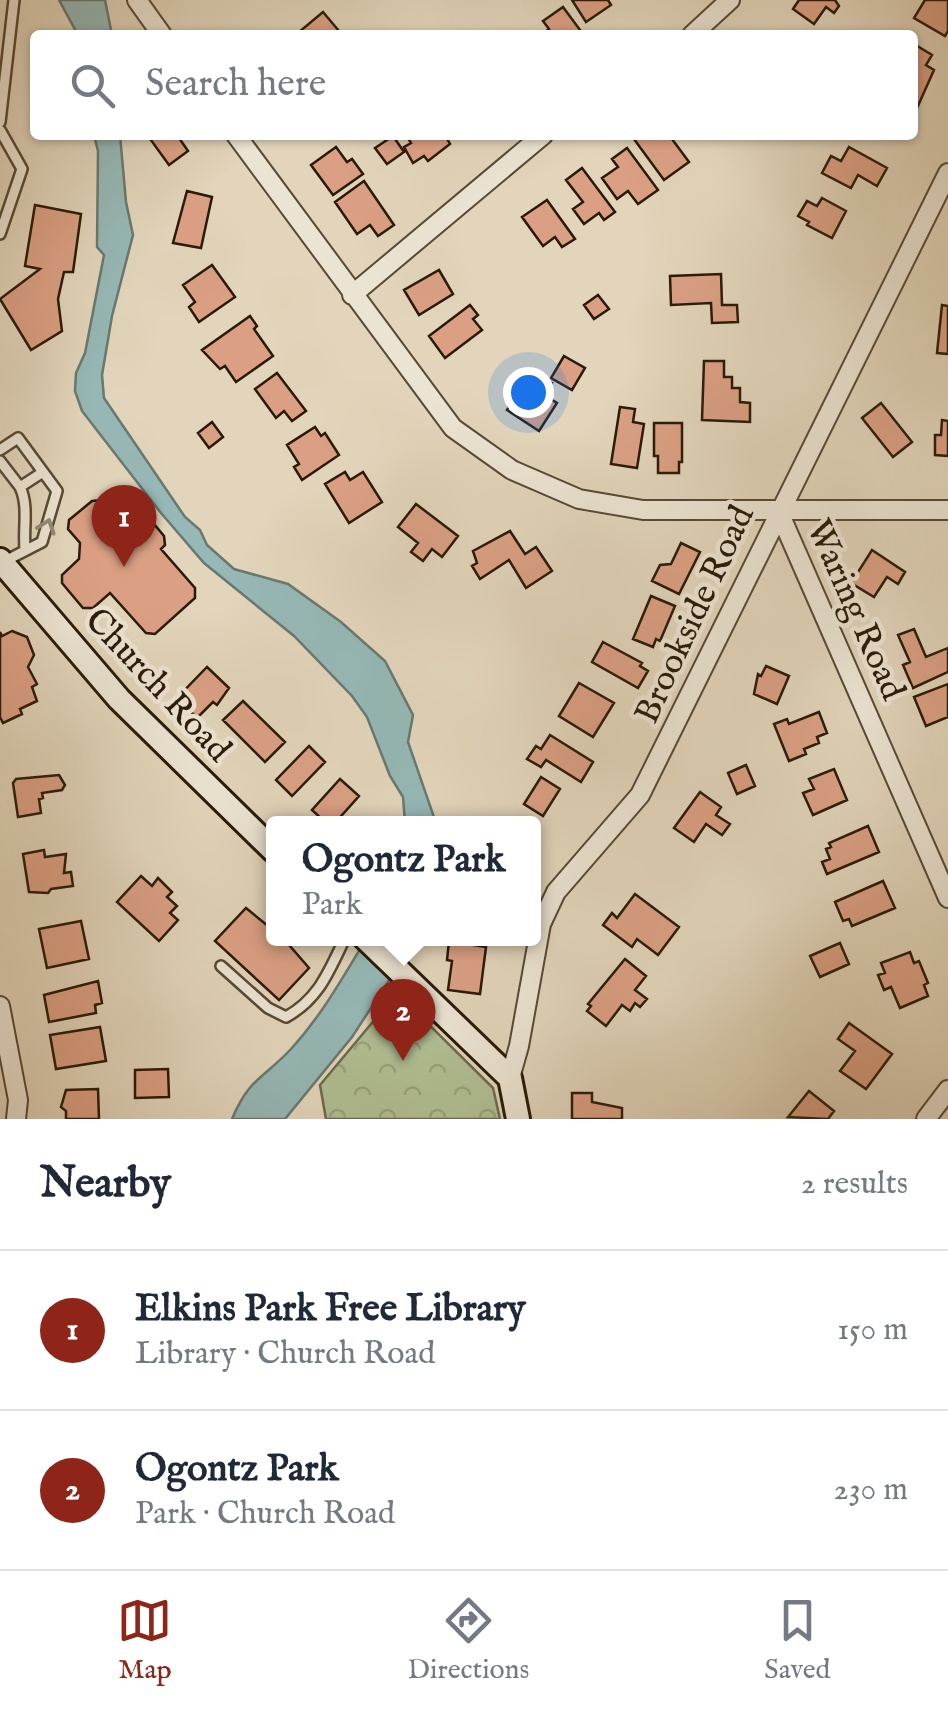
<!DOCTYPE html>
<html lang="en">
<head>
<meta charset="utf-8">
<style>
	body { margin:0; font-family:"IM FELL English",serif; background:#f2f2f3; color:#1f2937 }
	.you { position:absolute; left:528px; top:392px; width:35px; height:35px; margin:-25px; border:8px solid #fff; border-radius:50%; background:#1a73e8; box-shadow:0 0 0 15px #1a73e833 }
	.badge { display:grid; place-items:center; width:65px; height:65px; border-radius:50%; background:#8f2418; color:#fff; font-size:32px; font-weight:700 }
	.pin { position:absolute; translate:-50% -82px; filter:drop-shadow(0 2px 5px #0008) }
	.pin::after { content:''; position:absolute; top:52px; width:35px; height:30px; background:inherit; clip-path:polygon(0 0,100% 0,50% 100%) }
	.popup { position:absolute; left:266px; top:816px; width:275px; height:130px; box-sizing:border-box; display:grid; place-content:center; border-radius:10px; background:#fff; filter:drop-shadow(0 2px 8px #0005); font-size:32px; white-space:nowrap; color:#747a83 }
	.popup b { font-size:38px; color:#1f2937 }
	.popup::after { content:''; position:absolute; left:50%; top:100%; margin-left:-20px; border:20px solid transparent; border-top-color:#fff }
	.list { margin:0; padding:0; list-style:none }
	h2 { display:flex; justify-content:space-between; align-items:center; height:130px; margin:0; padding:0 40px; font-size:42px }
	h2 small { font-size:32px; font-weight:400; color:#747a83 }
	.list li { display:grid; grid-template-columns:65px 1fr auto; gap:30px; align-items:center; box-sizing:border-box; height:160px; padding:0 40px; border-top:2px solid #e0e1e3 }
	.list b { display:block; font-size:38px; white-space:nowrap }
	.list p { margin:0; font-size:32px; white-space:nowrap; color:#747a83 }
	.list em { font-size:32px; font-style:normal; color:#747a83 }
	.icon { flex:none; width:55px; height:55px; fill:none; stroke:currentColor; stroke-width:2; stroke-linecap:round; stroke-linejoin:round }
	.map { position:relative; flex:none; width:948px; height:1119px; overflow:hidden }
	.search { position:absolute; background:#fff; box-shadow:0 2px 8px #0004; left:30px; right:30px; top:30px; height:110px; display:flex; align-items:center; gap:25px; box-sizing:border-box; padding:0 35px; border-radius:10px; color:#747a83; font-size:38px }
	.sheet { height:450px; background:#fff }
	nav { display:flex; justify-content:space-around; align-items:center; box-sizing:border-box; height:140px; border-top:2px solid #e0e1e3; background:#fff; font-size:28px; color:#747a83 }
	nav a { display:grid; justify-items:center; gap:5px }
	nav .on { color:#8f2418 }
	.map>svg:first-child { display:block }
	.park { fill:url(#park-crowns); stroke:#6c6c4d; stroke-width:2.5 }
	.water { fill:#96b8b6; stroke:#6a7970; stroke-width:2.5 }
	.building { fill:#dba084; stroke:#291a07; stroke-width:2.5 }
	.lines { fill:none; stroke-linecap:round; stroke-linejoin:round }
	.lane-casing { stroke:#574934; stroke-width:14 }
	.street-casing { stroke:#574934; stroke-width:22 }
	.secondary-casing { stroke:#291a07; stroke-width:28 }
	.lane { stroke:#ece4d3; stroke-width:9 }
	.street { stroke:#ece4d3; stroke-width:18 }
	.secondary { stroke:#ece4d3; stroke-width:22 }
	.oneway { stroke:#948977 }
	.labels { text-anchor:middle; stroke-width:9; stroke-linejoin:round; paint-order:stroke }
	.street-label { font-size:35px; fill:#291a07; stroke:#ece4d3 }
</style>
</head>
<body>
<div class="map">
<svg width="948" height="1119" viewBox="0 0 948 1119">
	<defs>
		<pattern id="park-crowns" width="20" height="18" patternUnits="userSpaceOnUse" patternTransform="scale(2.5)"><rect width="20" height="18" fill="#b0be93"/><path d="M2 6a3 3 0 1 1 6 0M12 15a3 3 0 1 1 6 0" fill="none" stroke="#97a37d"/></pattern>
	</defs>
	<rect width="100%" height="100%" fill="#e2d5bb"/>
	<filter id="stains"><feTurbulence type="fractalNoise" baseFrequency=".002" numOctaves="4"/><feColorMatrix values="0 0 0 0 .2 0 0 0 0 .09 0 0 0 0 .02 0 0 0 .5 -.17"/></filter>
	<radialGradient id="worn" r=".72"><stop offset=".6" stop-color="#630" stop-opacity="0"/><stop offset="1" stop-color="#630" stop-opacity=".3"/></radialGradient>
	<path class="park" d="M397 993 493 1088 500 1119H326L320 1085Z"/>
	<path class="water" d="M59 0H105L112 35H78Z
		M94 135H120L126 202 133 235 112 316 102 375 104 398 185 517 200 530 207 545 234 569 288 584 341 622 385 661 413 715 408 742 436 823H405L403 797 390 776 367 717 352 696 294 636 204 563 161 513 82 411 75 391 76 373 85 353 104 255 97 247 98 151Z
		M366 939H416L352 1037 285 1119H232C249 1078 264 1078 291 1049 322 1015 343 977 366 939Z"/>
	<path class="building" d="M572 0H608L611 5 586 22Z
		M799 0H835L839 6 834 13 826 7 814 24 793 9Z
		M925 0H948V31L945 36 914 18Z
		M563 7 583 34 541 35 549 29 543 21Z
		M323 12 339 31 334 35H302L299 32Z
		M914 44 932 55 926 65 934 70 917 108 913 106Z
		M177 135 188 151 169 165 148 136Z
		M406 135H445L450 144 428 161 424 156 413 163 404 147 411 143Z
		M631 135H669L689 162 664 180Z
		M393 136 404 152 387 164 375 148Z
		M336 147 347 162 352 159 363 174 333 195 311 165Z
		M849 147 887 168 877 186 858 175 851 188 822 173 831 156 841 161Z
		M627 148 658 190 638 204 628 191 617 199 602 178 618 167 612 159Z
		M582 168 615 212 604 220 599 213 584 224 573 209 583 202 566 180Z
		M364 181 394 225 378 236 370 225 357 234 335 202Z
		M187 191 212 197 201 248 173 243Z
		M822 198 846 211 832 238 807 225 809 222 798 216 807 201 817 206Z
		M547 200 575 239 562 247 555 237 543 246 522 217Z
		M35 205 81 214 73 272H64L58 299 62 331 31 350 0 299 40 269 25 266Z
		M212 265 235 297 199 322 189 307 195 302 183 285Z
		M439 270 453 294 419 315 404 290Z
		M721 274 722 305H737L738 322 712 323 711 303 671 305 670 276Z
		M598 295 609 309 594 319 584 305Z
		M470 305 478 315 473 319 482 330 445 358 429 336Z
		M942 305 948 306V354L937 353Z
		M250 316 257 326 254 329 273 356 236 382 225 366 220 369 202 350Z
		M564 356 585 368 572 390 551 378Z
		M704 361H724V377H732V388H740V402L750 403V422L702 420Z
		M534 370 552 383 544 395 557 403 539 431 507 410Z
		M277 373 306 411 292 421 284 411 276 418 255 389Z
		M881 403 912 442 893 457 862 418Z
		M620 407 635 409 633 422 644 424 637 468 611 464Z
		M942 420 948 421V456L935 455V435H941Z
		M212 422 223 437 209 448 198 433Z
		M654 423H682V462H679V473H658V456H654Z
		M315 427 321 436 325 433 339 455 302 480 294 467 299 464 287 445Z
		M345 472 350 480 363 472 382 502 349 523 325 484Z
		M102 500 122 523 134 512H144L164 536 165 545 161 549 195 588V598L155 634 146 633 110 593 93 608H83L62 583V575L79 559 80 543 68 529 69 520 92 501Z
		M416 504 458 536 442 557 432 549 423 561 411 552 418 543 398 527Z
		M510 531 525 554 536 547 552 571 526 588 509 560 480 579 472 566 477 563 473 551Z
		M681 543 700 552 679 594 652 581 660 565 671 564Z
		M872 550 905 572 898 584 887 577 874 597 851 583Z
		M651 596 675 606 660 641 656 639 653 647 633 639Z
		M914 629 926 657 948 648V672L913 688 903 665 910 662 898 635Z
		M12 631 27 637 34 655 28 667 37 684 32 687 37 701 20 709 22 714 3 723 0 717V632L2 636Z
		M603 642 642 663 640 666 648 671 638 688 592 662Z
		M766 666 789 676 777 704 754 694 758 674 761 676Z
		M207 667 229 688 217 705 213 702 197 718 177 698Z
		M579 683 614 703 593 737 559 716Z
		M948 684V717L926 726 914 697Z
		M243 701 285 742 265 762 223 720Z
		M819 712 827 733 817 737 819 743 804 749 806 754 789 761 774 724 787 719 789 724Z
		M550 735 593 762 581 782 546 760 541 767 527 759 536 746 541 749Z
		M309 746 325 762 292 796 276 780Z
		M746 765 755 786 737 794 728 773Z
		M834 769 847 800 813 815 803 793 814 789 809 779Z
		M59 775 65 785 62 790 42 793 43 798 39 799 41 813 18 817 13 783 16 779Z
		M541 777 560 789 543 816 524 804Z
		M340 779 359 796 334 824H327L312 810Z
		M700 792 721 807 716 815 730 824 722 835 706 824 694 842 674 828Z
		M868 826 879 852 827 874 822 862 830 859 826 849 831 847 829 843Z
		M44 850 45 857 66 854 64 873 71 872 73 886 51 889 48 893 29 892 23 854Z
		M141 876 152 886 158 878 172 892 167 897 177 906 170 913 178 920 159 941 117 902Z
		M883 881 895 908 852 926 849 919 843 921 835 902Z
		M635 894 679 927 658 955 637 939 632 947 603 925 612 913 617 918Z
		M246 908 273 930V938H283L309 968 279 1000 215 941Z
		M81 921 89 959 47 968 39 929Z
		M449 941 486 947 480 994 448 990 452 961 447 960Z
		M840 943 849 964 820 977 810 956Z
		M910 952 914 963 919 961 928 983 924 985 928 996 900 1008 891 987 884 990 878 975 885 973 881 963Z
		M625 959 646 976 635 990 647 999 640 1007 635 1003 630 1011 622 1005 606 1026 587 1011 591 1006 588 1004Z
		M98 981 102 1003 95 1005 96 1013 49 1022 44 995Z
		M849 1023 892 1054 866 1089 840 1071 855 1051 838 1039Z
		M100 1027 106 1061 56 1069 50 1035Z
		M168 1069 169 1097 135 1098V1070Z
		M98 1089 99 1119H66V1111L61 1107 66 1090Z
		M809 1091 834 1111 828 1119 788 1117Z
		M572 1093H592V1102L622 1108V1119H572Z"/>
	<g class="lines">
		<g class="lane-casing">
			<path id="lane" d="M0 122 14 0
				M0 130 22 169 0 234
				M0 450 18 438 57 491 42 542 5 561
				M0 461 20 487 43 472
				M20 487C29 506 23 528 25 549
				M221 966 268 1008 286 1017C319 999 329 971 345 938"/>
		</g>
		<g class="street-casing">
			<path id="street" d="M137 0 162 35
				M692 35 730 0
				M236 135 453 428 512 470 579 499 643 510H948
				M352 295 543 135
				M778 510 948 898
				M0 1006 18 1100 16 1119
				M510 1078 519 1046 541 924 556 892 640 795 948 173
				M926 1119 948 1090"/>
		</g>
		<g class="secondary-casing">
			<path id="secondary" d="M0 560 119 699 273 850
				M365 938 510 1078 518 1119"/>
		</g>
		<use href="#lane" class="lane"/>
		<use href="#street" class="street"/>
		<use href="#secondary" class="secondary"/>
	</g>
	<defs><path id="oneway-chevron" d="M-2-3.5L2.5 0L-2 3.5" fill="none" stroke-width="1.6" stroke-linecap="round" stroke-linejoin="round" transform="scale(2.5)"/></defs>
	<use class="oneway" href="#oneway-chevron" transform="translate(47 526) rotate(-71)"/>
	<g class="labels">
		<g class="street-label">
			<text transform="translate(857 609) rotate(66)" y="12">Waring Road</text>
			<text transform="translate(693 614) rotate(-65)" y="12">Brookside Road</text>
			<text transform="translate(159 684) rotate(47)" y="12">Church Road</text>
		</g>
	</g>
	<rect width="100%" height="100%" filter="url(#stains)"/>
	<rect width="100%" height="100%" fill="url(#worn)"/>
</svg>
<div class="you"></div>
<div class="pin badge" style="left:124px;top:567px">1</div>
<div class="pin badge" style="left:403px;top:1061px">2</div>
<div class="popup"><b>Ogontz Park</b>Park</div>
<div class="search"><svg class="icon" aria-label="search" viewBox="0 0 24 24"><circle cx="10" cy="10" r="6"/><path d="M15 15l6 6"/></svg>Search here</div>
</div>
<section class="sheet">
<h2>Nearby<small>2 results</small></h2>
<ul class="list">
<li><span class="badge">1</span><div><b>Elkins Park Free Library</b><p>Library · Church Road</p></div><em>150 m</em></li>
<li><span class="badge">2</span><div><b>Ogontz Park</b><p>Park · Church Road</p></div><em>230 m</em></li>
</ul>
</section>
<nav>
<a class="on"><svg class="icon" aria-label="map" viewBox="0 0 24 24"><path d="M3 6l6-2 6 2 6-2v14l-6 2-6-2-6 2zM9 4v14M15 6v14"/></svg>Map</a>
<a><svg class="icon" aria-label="directions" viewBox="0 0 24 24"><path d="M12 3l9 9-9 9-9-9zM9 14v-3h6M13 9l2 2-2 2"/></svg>Directions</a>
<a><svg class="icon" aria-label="saved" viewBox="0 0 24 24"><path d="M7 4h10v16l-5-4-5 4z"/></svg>Saved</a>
</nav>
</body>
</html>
